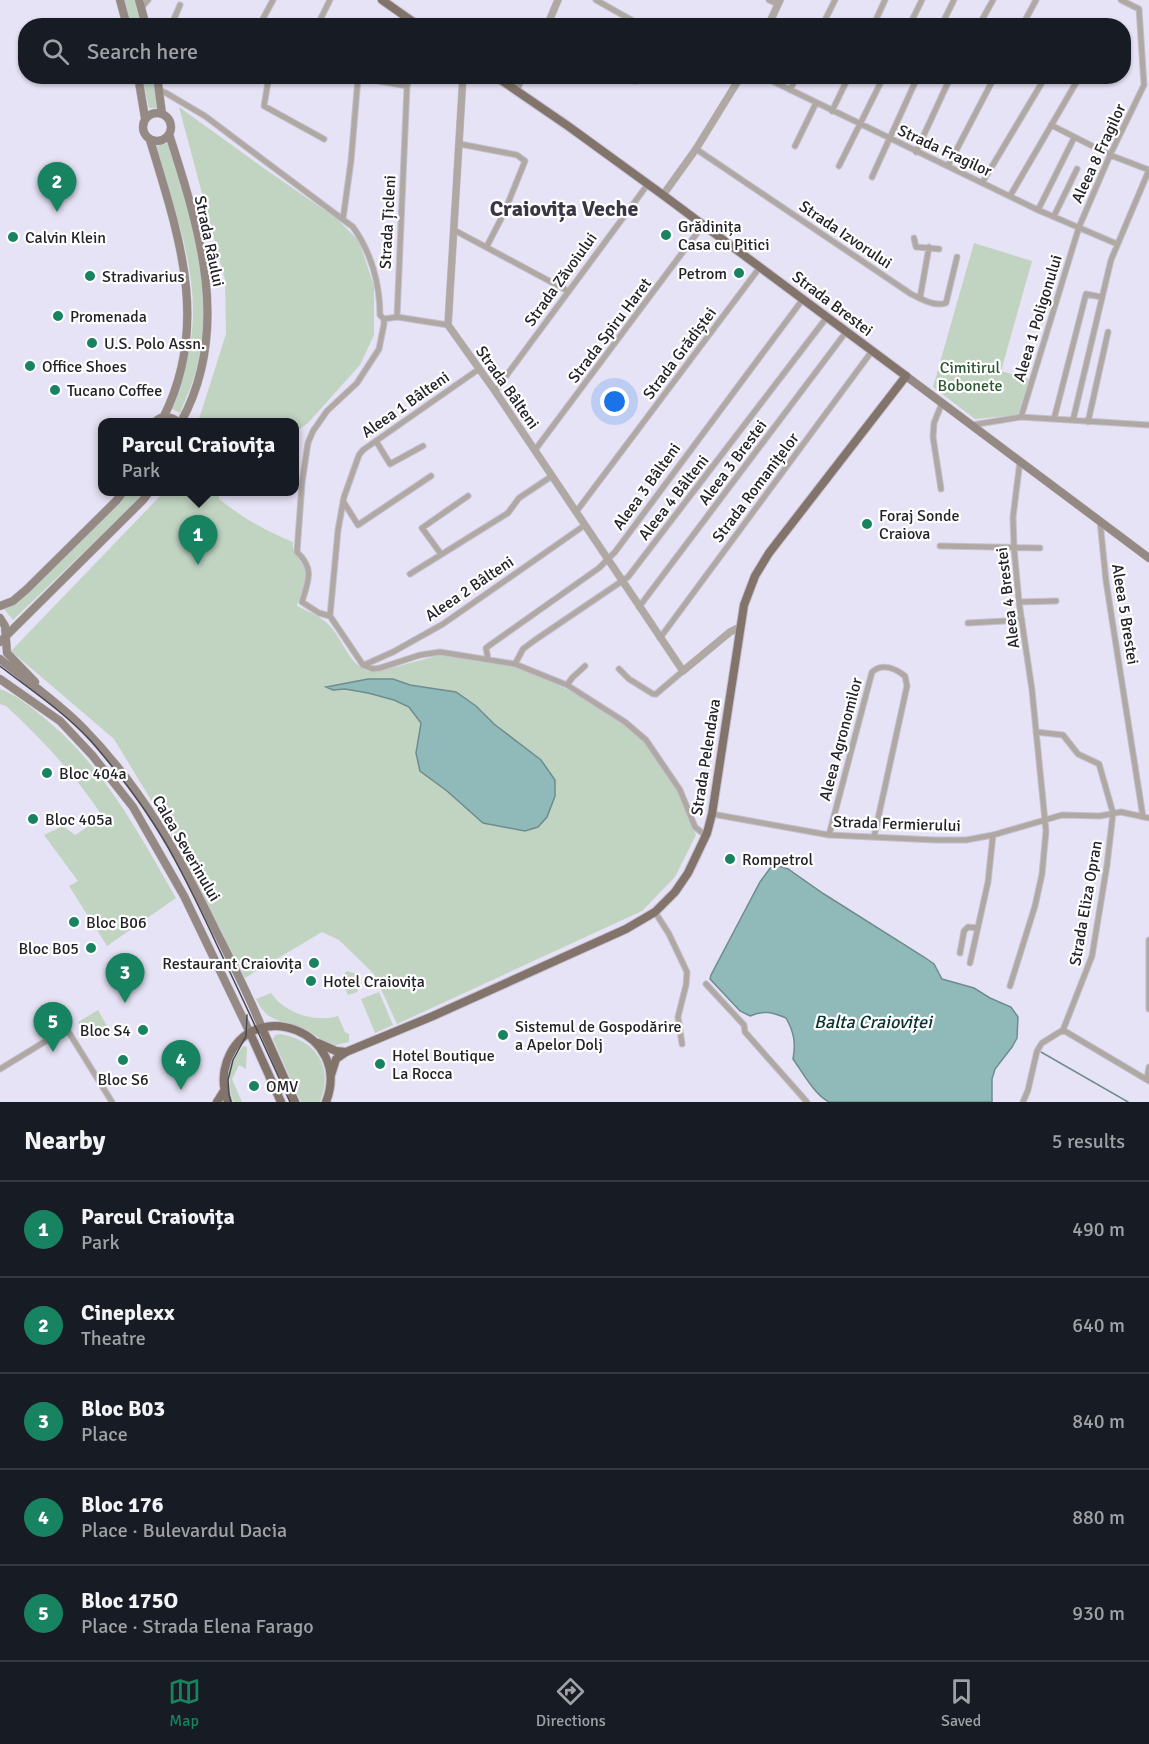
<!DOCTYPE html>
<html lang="en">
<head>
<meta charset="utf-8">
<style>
	body { margin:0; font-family:Signika,sans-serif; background:#20242c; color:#f1f3f6 }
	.you { position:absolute; left:615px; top:402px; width:21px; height:21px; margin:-15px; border:4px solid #fff; border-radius:50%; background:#1a73e8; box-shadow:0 0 0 9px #1a73e833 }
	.badge { display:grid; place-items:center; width:39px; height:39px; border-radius:50%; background:#188360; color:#fff; font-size:20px; font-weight:700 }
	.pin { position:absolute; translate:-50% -50px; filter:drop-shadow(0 2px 3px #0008) }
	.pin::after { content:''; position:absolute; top:32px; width:21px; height:18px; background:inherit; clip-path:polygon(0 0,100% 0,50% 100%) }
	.popup { position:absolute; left:98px; top:418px; width:201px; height:78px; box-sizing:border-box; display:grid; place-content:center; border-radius:12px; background:#171b24; filter:drop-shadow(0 2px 4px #0005); font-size:20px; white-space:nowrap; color:#9ea1a6 }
	.popup b { font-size:22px; color:#f1f3f6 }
	.popup::after { content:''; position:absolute; left:50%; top:100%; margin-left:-12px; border:12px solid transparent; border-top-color:#171b24 }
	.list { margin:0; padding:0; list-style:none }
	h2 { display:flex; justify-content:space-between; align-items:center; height:78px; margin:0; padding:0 24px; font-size:26px }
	h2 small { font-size:20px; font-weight:400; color:#9ea1a6 }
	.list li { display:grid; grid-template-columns:39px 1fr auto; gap:18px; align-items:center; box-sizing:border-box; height:96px; padding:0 24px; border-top:2px solid #363941 }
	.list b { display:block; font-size:22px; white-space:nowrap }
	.list p { margin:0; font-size:20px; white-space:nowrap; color:#9ea1a6 }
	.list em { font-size:20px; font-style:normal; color:#9ea1a6 }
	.icon { flex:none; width:33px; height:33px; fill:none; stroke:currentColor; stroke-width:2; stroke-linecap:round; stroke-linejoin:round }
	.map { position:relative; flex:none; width:1149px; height:1102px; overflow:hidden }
	.search { position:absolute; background:#171b24; box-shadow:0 2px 4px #0004; left:18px; right:18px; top:18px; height:66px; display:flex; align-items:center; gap:15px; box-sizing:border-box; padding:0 21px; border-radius:24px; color:#9ea1a6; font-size:22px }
	.sheet { height:558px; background:#171b24 }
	nav { display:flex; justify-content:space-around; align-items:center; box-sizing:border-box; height:84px; border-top:2px solid #363941; background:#171b24; font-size:16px; color:#9ea1a6 }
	nav a { display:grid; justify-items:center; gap:3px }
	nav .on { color:#188360 }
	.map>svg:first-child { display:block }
	.green { fill:#c1d4c2 }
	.water { fill:#90b9b9; stroke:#6f8c8e; stroke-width:1.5 }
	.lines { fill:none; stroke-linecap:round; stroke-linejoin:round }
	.stream { stroke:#6f8c8e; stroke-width:1.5 }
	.minor-casing { stroke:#c4c0d1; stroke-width:7 }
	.tertiary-casing { stroke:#c4c0d1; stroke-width:8 }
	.secondary-casing { stroke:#c4c0d1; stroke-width:9 }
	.primary-casing { stroke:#c4c0d1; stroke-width:10 }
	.minor { stroke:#b0a8a3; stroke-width:5 }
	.tertiary { stroke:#b0a8a3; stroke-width:7 }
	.secondary { stroke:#958983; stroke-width:8 }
	.primary { stroke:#82746b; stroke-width:8 }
	.tram { stroke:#4a4952; stroke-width:1.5 }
	.poi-dot { fill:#188360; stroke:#fff; stroke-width:2 }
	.labels { text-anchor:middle; stroke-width:4.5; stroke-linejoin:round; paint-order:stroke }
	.street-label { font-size:16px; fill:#232229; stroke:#fff }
	.poi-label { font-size:16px; fill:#232229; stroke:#fff; text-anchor:start }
	.park-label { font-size:16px; fill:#2d5633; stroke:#fff }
	.water-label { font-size:18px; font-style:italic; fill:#073232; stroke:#fff }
	.district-label { font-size:22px; font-weight:bold; fill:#3a3645; stroke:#fff }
</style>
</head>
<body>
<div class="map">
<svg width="1149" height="1102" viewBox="0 0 1149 1102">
	<rect width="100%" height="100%" fill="#e7e3f6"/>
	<path class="green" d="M124 0H135L142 25H131Z
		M142 77H153L160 108H149Z
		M179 107 265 169 336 218 359 241 374 286V335L360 365 308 423 294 433V422H198L226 334 225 280Z
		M169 143C188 211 213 280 201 351 198 372 188 393 180 413L172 409C183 379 192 348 193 316 194 258 172 201 156 146Z
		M974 243 1032 261 1001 371 1029 379 1018 415 975 419 933 387Z
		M127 492H145L129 509 13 620 4 609 15 603 118 503Z
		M164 492H219V499C242 517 265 531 293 542 292 555 300 557 304 568 308 579 300 595 297 606 309 612 322 617 330 626 345 642 350 671 376 672L440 655 514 667 538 675 564 688 583 697 624 725 644 742 679 793 696 835 675 877 642 911 397 1024 374 974 339 940 322 932 245 978 165 823 114 739 11 651Z
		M0 689C16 695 30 706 43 717 103 765 138 832 176 898L107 946 69 886 78 881 44 835 63 826 75 835 103 817C75 775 43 740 6 706L0 704Z
		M347 971 357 974 361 983 357 992 348 995 340 978Z
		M379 992 393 1025 375 1033 361 999Z
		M271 993C284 1013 316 1023 338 1016L345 1032 349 1034V1042L332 1046C322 1041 314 1033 303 1028 280 1018 269 1025 256 999Z
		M98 1010 107 1026 87 1038 78 1022Z
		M281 1034C317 1041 334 1067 320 1102H301L273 1039 275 1035Z
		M243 1046 247 1047 246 1069 239 1065 232 1079 242 1102H234C225 1083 230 1062 243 1046Z"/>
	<path class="water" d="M368 679H393L410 685 456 692 476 706 494 724 541 760 555 780V796L547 817 538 827 525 831 483 823 447 791 420 771 416 753 421 723 409 707 394 700 368 693 345 689 333 690 326 687Z
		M779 866 788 869 824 894 924 957 934 964 942 979 974 988 990 998 1011 1007 1018 1017 1017 1038 1012 1047 995 1069 992 1079V1102H829C814 1094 803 1073 793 1059 796 1043 794 1032 786 1018 772 1012 764 1010 750 1016L740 1011 710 979 711 975 760 882 771 867Z"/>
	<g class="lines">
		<path class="stream" d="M1041 1052 1128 1102"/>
		<g class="minor-casing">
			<path id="minor" d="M596 0 642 26
				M769 0 778 4
				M141 8 148 0
				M983 18 993 0
				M171 26 180 5
				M259 26 273 0
				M317 26 330 0
				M822 26 835 0
				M873 26 885 0
				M909 26 922 0
				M941 26 954 0
				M1022 26 1036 0
				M269 76 264 106 324 139
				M351 76 407 86
				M762 76 1038 210 1117 244
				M635 81 638 76
				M159 90 166 93 205 116 353 227C371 252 380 284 380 315L384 319V324L379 349 357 383 327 411 313 431 308 443 302 483 297 552C315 569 308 581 302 602L319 613 330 616
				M790 90 797 76
				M832 111 849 76
				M1051 125 1110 155 1149 170
				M460 144 517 155 525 161 504 213 487 246
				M795 146 816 103
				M696 149 911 294C922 299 934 307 946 303L957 257
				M916 152 951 76
				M839 166 884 76
				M948 166 995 76
				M872 177 918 76
				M982 183 1046 76
				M1010 196 1080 76
				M1038 210 1074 138
				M1054 216 1077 169
				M343 219 351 161 358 78
				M454 230 568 291
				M914 238 916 247 939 249
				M920 298 929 247
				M397 317 407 86 410 76
				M384 319 397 317 448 325
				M495 391 648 184
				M1021 417 1079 227 1110 155 1144 85 1139 9 1121 0
				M1054 419 1086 294 1101 297
				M1073 420 1111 260 1149 170
				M1088 422 1108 332
				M972 425 1021 417 1149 425
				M376 441 390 464 423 446
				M535 450 703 225
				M941 489 933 437 934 423 942 403
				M343 501 358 525 431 476
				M576 512 760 267
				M1100 521 1106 581 1143 817
				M940 546 1040 548
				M441 554 422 528 468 496
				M410 574 508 513 519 498 552 476
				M1019 602 1056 601
				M639 607 846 332
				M968 623 1022 620
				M660 638 872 351
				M488 659 486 648 490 645 599 568 615 552 803 299
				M515 664 523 649 535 640 628 577 827 317
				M363 665 373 669 380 668 420 655 440 652 515 664 567 685 625 722 646 740 680 790 695 827 706 836
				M363 665 330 616 338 530 344 497 359 455 363 450 479 369
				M364 665 393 652 443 624 585 525
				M619 669 629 679 653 694H656L683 671
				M567 685 572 678 585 666
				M712 814 829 835 935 840H966L993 835 1062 815 1100 816 1121 812 1149 818
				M829 835 872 672C882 663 895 668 905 676L907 686 874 837
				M655 912 669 934 687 972 686 985 678 1017 682 1044
				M1149 940V1009
				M960 953 964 931 968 927 978 928
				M970 963 988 882 993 835
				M706 984 744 1025 745 1032 807 1102
				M1010 986 1035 906 1042 874 1046 831 1032 690 1019 602 1014 548 1013 517 1020 461
				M1063 1030 1149 1081
				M0 1069 64 1030 68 1031 112 1102
				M1147 1079 1149 1067
				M1023 1102 1028 1090 1037 1051 1042 1043 1063 1030 1092 956 1107 865 1113 813 1099 764 1078 754 1063 735 1036 732"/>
		</g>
		<g class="tertiary-casing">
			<path id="tertiary" d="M547 26 558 0
				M768 26 780 0
				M463 76 448 325 495 391 683 671 730 632 740 627
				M516 90 523 76
				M663 195 696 149 741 76"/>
		</g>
		<g class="secondary-casing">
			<path id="secondary" d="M120 0 127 26
				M139 0 146 26
				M138 76 145 118
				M157 76 162 114
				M143 127a14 14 0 1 1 28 0a14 14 0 1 1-28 0Z
				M169 134C199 228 232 329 181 422
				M150 140C178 233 211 324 163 418
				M906 376 1149 558
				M155 422C162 415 171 416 178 422
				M0 606 13 601 27 589 116 501 123 492
				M0 618 5 626 7 653 35 682
				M0 642 143 500 149 492
				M0 659C28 682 59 703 84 729 141 787 180 857 215 929 232 962 248 994 262 1028
				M0 679 60 721 92 755 133 807 184 896 250 1033"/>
		</g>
		<g class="primary-casing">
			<path id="primary" d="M382 0 419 26
				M262 1028 295 1102
				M250 1033 281 1102
				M318 1043 336 1051 346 1052
				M331 1075 336 1059 346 1052 433 1016 626 929 655 912 675 892 688 873 707 833 712 814 744 605 755 576 769 553 906 376 663 195 568 126 495 76
				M217 1102 224 1091
				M228 1102C223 1089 222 1075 227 1061 252 994 353 1032 326 1102"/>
		</g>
		<use href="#minor" class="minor"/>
		<use href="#tertiary" class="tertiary"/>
		<use href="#secondary" class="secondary"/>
		<use href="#primary" class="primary"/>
		<path class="tram" d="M0 666C31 690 64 712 91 741 122 777 153 818 175 860 190 888 204 917 217 945 242 997 266 1049 290 1102
			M231 1102 229 1095 228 1080 233 1060 246 1036 247 1015"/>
	</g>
	<g class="poi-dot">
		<circle cx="666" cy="235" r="6"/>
		<circle cx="13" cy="237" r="6"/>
		<circle cx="739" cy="273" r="6"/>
		<circle cx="90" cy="276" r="6"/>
		<circle cx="58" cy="316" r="6"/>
		<circle cx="92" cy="343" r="6"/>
		<circle cx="30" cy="366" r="6"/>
		<circle cx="55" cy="390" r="6"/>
		<circle cx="867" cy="524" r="6"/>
		<circle cx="47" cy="773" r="6"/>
		<circle cx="33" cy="819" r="6"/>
		<circle cx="730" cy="859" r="6"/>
		<circle cx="74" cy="922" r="6"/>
		<circle cx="91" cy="948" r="6"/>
		<circle cx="314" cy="963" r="6"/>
		<circle cx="311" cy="981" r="6"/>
		<circle cx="143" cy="1030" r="6"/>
		<circle cx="503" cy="1035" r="6"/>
		<circle cx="123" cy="1060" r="6"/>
		<circle cx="380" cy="1064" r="6"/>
		<circle cx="254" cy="1086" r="6"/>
	</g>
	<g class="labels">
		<g class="street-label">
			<text transform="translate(945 150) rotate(25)" y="6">Strada Fragilor</text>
			<text transform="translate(1098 153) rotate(-65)" y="6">Aleea 8 Fragilor</text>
			<text transform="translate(387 222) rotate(-87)" y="6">Strada Țicleni</text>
			<text transform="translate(846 234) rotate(34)" y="6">Strada Izvorului</text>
			<text transform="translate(210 241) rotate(78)" y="6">Strada Râului</text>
			<text transform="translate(560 279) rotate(-54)" y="6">Strada Zăvoiului</text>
			<text transform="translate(833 303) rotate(37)" y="6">Strada Brestei</text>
			<text transform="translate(1037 318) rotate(-73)" y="6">Aleea 1 Poligonului</text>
			<text transform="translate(609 330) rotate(-53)" y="6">Strada Spiru Haret</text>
			<text transform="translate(679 353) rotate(-53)" y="6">Strada Grădiștei</text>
			<text transform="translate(508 387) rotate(55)" y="6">Strada Bâlteni</text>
			<text transform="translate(405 404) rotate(-35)" y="6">Aleea 1 Bâlteni</text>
			<text transform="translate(732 462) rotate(-53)" y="6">Aleea 3 Brestei</text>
			<text transform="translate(646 486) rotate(-54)" y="6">Aleea 3 Bâlteni</text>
			<text transform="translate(755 487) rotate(-53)" y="6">Strada Romanițelor</text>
			<text transform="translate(673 497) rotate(-52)" y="6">Aleea 4 Bâlteni</text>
			<text transform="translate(469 588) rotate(-34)" y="6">Aleea 2 Bâlteni</text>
			<text transform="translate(1007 598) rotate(-97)" y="6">Aleea 4 Brestei</text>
			<text transform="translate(1126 614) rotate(81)" y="6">Aleea 5 Brestei</text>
			<text transform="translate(840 739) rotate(-75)" y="6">Aleea Agronomilor</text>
			<text transform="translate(705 757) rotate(-81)" y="6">Strada Pelendava</text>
			<text transform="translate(897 823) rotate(2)" y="6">Strada Fermierului</text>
			<text transform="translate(187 848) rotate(60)" y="6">Calea Severinului</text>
			<text transform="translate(1085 903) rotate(-80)" y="6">Strada Eliza Opran</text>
		</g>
		<g class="poi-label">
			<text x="678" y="232">Grădinița<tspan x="678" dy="18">Casa cu Pitici</tspan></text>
			<text x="25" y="243">Calvin Klein</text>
			<text x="727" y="279" text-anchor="end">Petrom</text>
			<text x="102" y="282">Stradivarius</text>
			<text x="70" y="322">Promenada</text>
			<text x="104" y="349">U.S. Polo Assn.</text>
			<text x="42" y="372">Office Shoes</text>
			<text x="67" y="396">Tucano Coffee</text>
			<text x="879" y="521">Foraj Sonde<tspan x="879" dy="18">Craiova</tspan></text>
			<text x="59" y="779">Bloc 404a</text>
			<text x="45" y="825">Bloc 405a</text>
			<text x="742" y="865">Rompetrol</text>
			<text x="86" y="928">Bloc B06</text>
			<text x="79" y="954" text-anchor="end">Bloc B05</text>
			<text x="302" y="969" text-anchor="end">Restaurant Craiovița</text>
			<text x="323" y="987">Hotel Craiovița</text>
			<text x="515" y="1032">Sistemul de Gospodărire<tspan x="515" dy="18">a Apelor Dolj</tspan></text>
			<text x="131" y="1036" text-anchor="end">Bloc S4</text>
			<text x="392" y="1061">Hotel Boutique<tspan x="392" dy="18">La Rocca</tspan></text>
			<text x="123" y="1085" text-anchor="middle">Bloc S6</text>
			<text x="266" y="1092">OMV</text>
		</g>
		<g class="park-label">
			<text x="970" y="373">Cimitirul<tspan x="970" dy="18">Bobonete</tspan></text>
		</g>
		<g class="water-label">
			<text x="873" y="1028">Balta Craioviței</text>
		</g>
		<g class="district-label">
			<text x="564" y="216">Craiovița Veche</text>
		</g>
	</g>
</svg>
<div class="you"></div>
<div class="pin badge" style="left:198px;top:565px">1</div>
<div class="popup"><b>Parcul Craiovița</b>Park</div>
<div class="pin badge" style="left:57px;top:212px">2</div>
<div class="pin badge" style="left:125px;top:1003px">3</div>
<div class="pin badge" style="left:181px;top:1090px">4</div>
<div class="pin badge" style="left:53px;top:1052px">5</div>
<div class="search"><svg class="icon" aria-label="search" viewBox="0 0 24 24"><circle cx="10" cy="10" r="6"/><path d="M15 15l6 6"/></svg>Search here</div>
</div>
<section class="sheet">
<h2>Nearby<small>5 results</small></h2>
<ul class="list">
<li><span class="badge">1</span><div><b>Parcul Craiovița</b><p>Park</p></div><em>490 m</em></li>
<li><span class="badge">2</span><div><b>Cineplexx</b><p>Theatre</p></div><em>640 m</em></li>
<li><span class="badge">3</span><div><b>Bloc B03</b><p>Place</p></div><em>840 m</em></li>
<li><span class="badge">4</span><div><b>Bloc 176</b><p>Place · Bulevardul Dacia</p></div><em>880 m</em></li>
<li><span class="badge">5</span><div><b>Bloc 175O</b><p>Place · Strada Elena Farago</p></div><em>930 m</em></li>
</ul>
</section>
<nav>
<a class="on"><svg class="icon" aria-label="map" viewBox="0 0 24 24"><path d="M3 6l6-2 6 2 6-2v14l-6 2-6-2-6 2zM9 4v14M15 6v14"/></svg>Map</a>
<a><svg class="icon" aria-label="directions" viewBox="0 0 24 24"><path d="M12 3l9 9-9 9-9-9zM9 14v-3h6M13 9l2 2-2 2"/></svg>Directions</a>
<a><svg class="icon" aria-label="saved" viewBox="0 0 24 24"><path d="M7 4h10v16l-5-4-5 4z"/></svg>Saved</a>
</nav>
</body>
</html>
